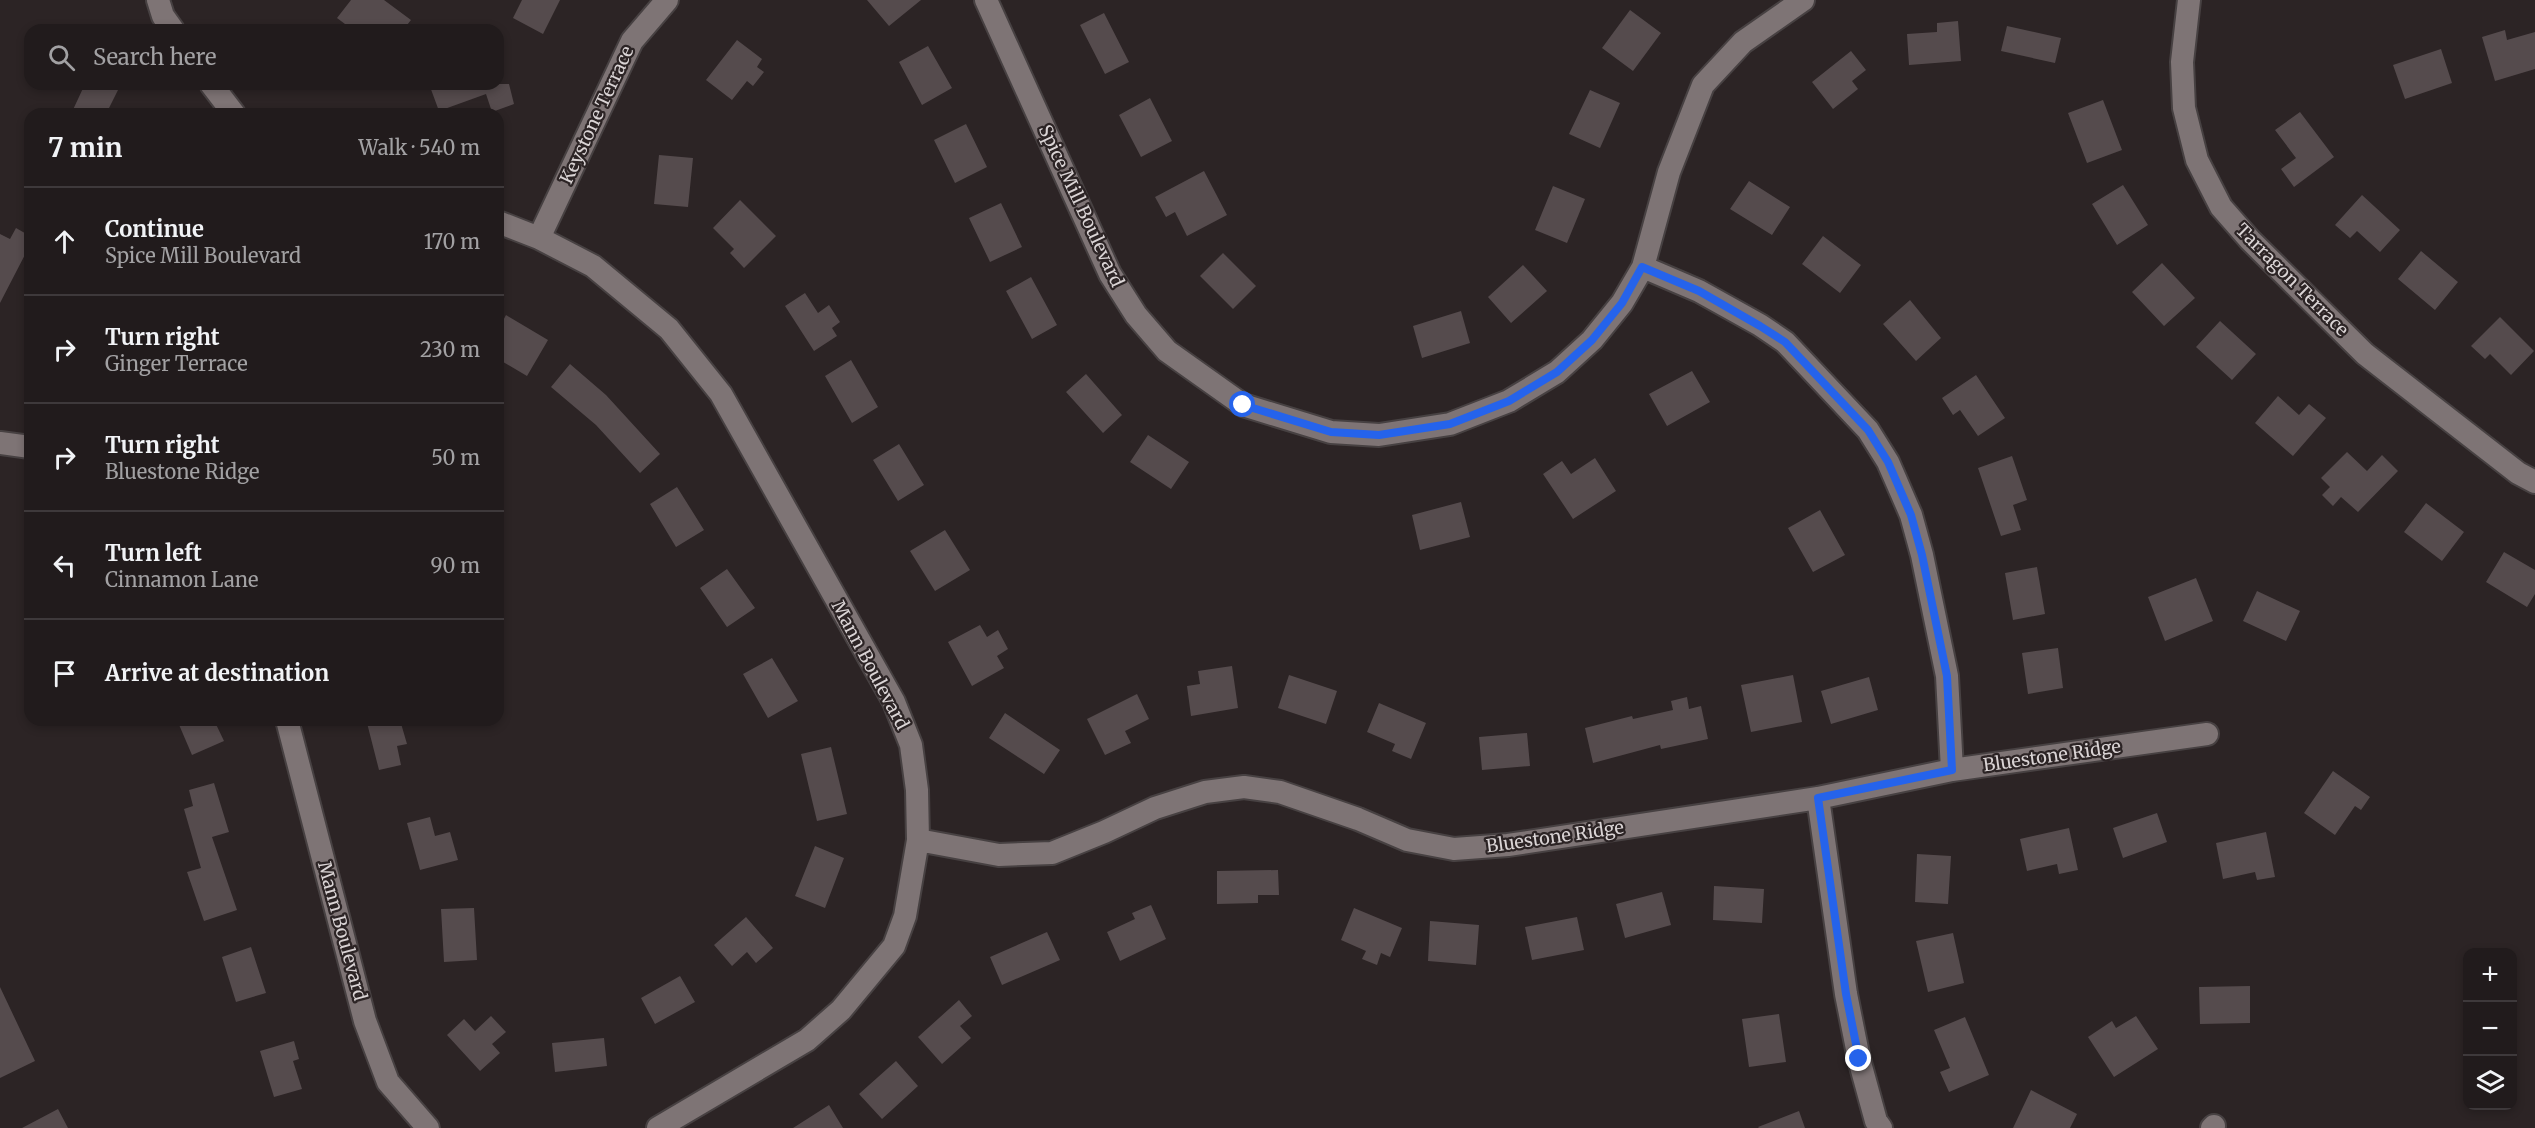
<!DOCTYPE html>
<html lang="en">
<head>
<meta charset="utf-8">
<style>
	body { margin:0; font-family:Merriweather,serif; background:#2d2829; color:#f1f3f6 }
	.controls { position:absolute; right:18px; bottom:18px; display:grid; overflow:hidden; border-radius:12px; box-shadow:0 3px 9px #0003 }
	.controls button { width:54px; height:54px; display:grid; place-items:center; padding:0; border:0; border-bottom:2px solid #3e393b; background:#211b1c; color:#f1f3f6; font:30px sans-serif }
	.stop { position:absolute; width:18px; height:18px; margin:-14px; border:4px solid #2563eb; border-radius:50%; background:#fff }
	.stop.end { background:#2563eb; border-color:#fff; box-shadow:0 2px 6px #0008 }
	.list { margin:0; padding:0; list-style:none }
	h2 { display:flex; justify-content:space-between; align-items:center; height:78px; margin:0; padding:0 24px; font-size:26px }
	h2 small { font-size:20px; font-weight:400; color:#a2a1a3 }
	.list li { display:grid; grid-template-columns:39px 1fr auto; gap:18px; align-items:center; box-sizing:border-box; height:108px; padding:0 24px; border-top:2px solid #3e393b }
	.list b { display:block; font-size:22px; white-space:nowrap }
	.list p { margin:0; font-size:20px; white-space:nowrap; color:#a2a1a3 }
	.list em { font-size:20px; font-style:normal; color:#a2a1a3 }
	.icon { flex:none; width:33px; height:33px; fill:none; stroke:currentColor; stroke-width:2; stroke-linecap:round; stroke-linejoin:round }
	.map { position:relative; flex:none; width:2535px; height:1128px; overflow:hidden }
	.search { position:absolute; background:#211b1c; box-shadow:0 3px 9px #0003; left:24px; top:24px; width:480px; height:66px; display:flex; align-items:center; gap:15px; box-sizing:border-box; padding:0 21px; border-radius:18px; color:#a2a1a3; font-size:22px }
	.panel { position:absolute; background:#211b1c; box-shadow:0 3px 9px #0003; left:24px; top:108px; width:480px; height:618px; border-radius:18px }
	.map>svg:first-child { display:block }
	.building { fill:#554b4d }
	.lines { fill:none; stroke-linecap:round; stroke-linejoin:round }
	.street-casing { stroke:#474142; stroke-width:26 }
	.street { stroke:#7e7475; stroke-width:22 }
	.route { stroke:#2563eb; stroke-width:8 }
	.labels { text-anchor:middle; stroke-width:4.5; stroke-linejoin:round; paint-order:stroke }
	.street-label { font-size:18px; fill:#dad4d5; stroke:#2c2425 }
</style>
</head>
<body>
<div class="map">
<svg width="2535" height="1128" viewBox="0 0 2535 1128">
	<rect width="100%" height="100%" fill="#2c2425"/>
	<path class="building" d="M351 0H384L411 20 403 30H353L337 18Z
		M522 0H560L543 34 513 18Z
		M867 0H921L889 26Z
		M1630 10 1661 33 1633 71 1602 48Z
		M1104 13 1129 62 1105 74 1080 25Z
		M1958 21 1961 61 1909 65 1907 34 1937 32V23Z
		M2007 26 2061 38 2055 63 2001 51Z
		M2505 30 2507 40 2535 32V69L2495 81 2482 37Z
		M737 40 762 59 757 67 764 72 753 86 747 81 732 100 706 80Z
		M928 46 952 88 922 105 899 62Z
		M2441 49 2452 83 2405 99 2393 65Z
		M1851 51 1866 70 1852 81 1858 89 1833 109 1812 82Z
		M85 84H121L106 114H71Z
		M429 84H509L514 104 492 112 486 94 439 111Z
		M1590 90 1620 103 1600 148 1569 134Z
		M1150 98 1172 141 1141 157 1119 115Z
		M2103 100 2122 150 2087 163 2068 113Z
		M2300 112 2334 157 2294 187 2281 169 2296 158 2275 130Z
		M966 124 987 167 955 183 934 140Z
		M659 155 693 158 688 207 654 204Z
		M1204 171 1227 215 1187 236 1175 212 1166 217 1155 197Z
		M1749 181 1790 207 1772 235 1730 209Z
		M2123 185 2148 225 2117 245 2092 204Z
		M1553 186 1585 199 1567 243 1535 230Z
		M2362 195 2400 230 2380 252 2357 231 2350 238 2335 225Z
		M740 200 776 236 744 268 730 253 734 249 713 228Z
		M1001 203 1022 247 990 262 969 218Z
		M16 228 30 236V245L0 303V234L10 239Z
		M1823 236 1861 265 1840 293 1802 264Z
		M2421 251 2458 282 2435 310 2398 279Z
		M1223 253 1256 286 1233 309 1200 276Z
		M2162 263 2195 298 2164 326 2132 292Z
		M1523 265 1547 291 1511 323 1488 297Z
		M1031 277 1057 325 1032 339 1006 291Z
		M805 293 818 313 829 305 840 322 832 328 837 336 814 351 785 306Z
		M1910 300 1941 338 1916 361 1883 324Z
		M1461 311 1470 343 1422 358 1413 326Z
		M506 315 548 340 527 376 498 359V330Z
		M2500 317 2534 351 2511 375 2490 354 2485 359 2471 346Z
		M2220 321 2256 354 2232 380 2196 347Z
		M851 360 878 407 852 423 825 376Z
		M570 364 606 395 660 454 640 473 596 425 551 387Z
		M1692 371 1710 402 1667 426 1649 394Z
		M1086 374 1122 415 1103 433 1066 392Z
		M1976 375 2005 418 1978 436 1960 410 1953 415 1942 398Z
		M2278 396 2299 415 2309 404 2326 418 2293 456 2255 423Z
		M1148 435 1189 462 1171 489 1130 462Z
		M899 444 924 485 898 501 873 460Z
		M2347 452 2367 471 2382 455 2398 471 2358 512 2341 497 2333 506 2322 495 2330 487 2321 478Z
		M2012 456 2027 500 2013 505 2021 530 2001 536 1978 468Z
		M1595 458 1616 491 1573 519 1543 474 1562 461 1571 474Z
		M677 487 704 530 676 547 650 504Z
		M1461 502 1470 537 1420 550 1412 515Z
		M2426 503 2464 532 2442 561 2404 532Z
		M1820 510 1845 555 1813 572 1788 528Z
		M945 530 970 570 935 591 910 551Z
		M2504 552 2535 570V594L2527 607 2486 582Z
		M2037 567 2045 614 2013 620 2005 573Z
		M727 569 755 608 727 627 700 588Z
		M2196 578 2213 621 2165 641 2148 597Z
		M2257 591 2300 611 2286 641 2243 621Z
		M980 625 987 637 998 630 1008 649 997 656 1004 668 972 686 948 642Z
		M2058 648 2063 688 2028 694 2022 653Z
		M772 658 798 701 768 718 743 674Z
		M1232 666 1238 708 1191 716 1187 686 1200 684 1198 671Z
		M1289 675 1337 691 1326 724 1278 708Z
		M1793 675 1802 722 1751 732 1741 685Z
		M1869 677 1878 710 1831 724 1821 691Z
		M1137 694 1149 719 1125 731 1131 743 1105 755 1087 719Z
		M1687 697 1689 709 1701 706 1708 739 1661 749 1660 745 1593 763 1585 728 1632 716 1633 719 1673 710 1671 701Z
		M1379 703 1426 723 1411 759 1392 751 1395 744 1367 732Z
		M1005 713 1060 750 1044 774 989 738Z
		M177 720H214L224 741 192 755Z
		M380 720H400L407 744 397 746 401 765 379 770 367 723Z
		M1527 733 1530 766 1482 770 1479 737Z
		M831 747 847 814 817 821 801 754Z
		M2333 771 2370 797 2361 810 2355 806 2335 835 2304 813Z
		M214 783 229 832 212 837 237 910 204 921 187 872 201 868 184 809 193 806 189 790Z
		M2157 813 2167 842 2123 858 2113 828Z
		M430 817 435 836 450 832 458 860 420 870 407 823Z
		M2069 828 2078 870 2059 874 2057 864 2027 871 2020 839Z
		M2266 832 2275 877 2257 880 2255 872 2223 879 2216 843Z
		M815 846 844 858 825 908 795 896Z
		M1917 854 1951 856 1948 904 1915 902Z
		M1278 870 1279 895H1258V903L1217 904V871Z
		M1714 886 1764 889 1762 923 1713 920Z
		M1662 892 1671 925 1625 938 1616 904Z
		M1151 905 1166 939 1120 961 1107 932 1135 919 1132 913Z
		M474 908 477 960 444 962 441 909Z
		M1354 908 1402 928 1390 957 1381 953 1377 965 1362 959 1366 951 1341 940Z
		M746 917 773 948 756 963 747 952 732 966 714 945Z
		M1577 917 1584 950 1532 960 1525 927Z
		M1430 921 1479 925 1476 965 1428 961Z
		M1047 932 1060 960 1002 985 990 957Z
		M1953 933 1964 983 1928 992 1916 941Z
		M251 947 266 993 236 1002 222 957Z
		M680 976 695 1002 655 1024 641 998Z
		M2250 986V1023L2200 1024 2199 987Z
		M0 987 35 1061 0 1078Z
		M959 1000 972 1016 960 1026 971 1038 942 1064 918 1037Z
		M1779 1014 1786 1062 1749 1067 1742 1019Z
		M491 1016 506 1032 492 1044 500 1053 480 1071 447 1035 464 1019 475 1031Z
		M2136 1016 2158 1049 2114 1077 2088 1037 2112 1021 2116 1028Z
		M1965 1017 1989 1075 1949 1092 1940 1072 1950 1068 1934 1030Z
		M604 1038 607 1066 555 1072 552 1043Z
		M294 1041 299 1059 293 1061 302 1089 274 1097 260 1051Z
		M896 1061 918 1086 882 1119 859 1094Z
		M2031 1090 2077 1114 2070 1128H2013Z
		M829 1105 843 1128H793Z
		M58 1109 68 1128H22Z
		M1799 1111 1805 1128H1759L1758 1127Z"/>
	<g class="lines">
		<g class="street-casing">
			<path id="street" d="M158 0 163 16 173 30
				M986 0 1110 274 1136 315 1167 351 1243 405 1331 432 1379 435 1450 424 1509 401 1557 372 1592 340 1622 303 1643 267 1669 172 1703 85 1743 42 1803 0
				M2189 0 2182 62 2184 108 2197 160 2221 207 2250 240 2365 354 2518 473 2535 482
				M211 84 234 114
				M498 222 539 238 593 266 669 329 721 394 894 702 911 745 917 790 918 840 905 916 894 946 841 1010 807 1040 658 1128
				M539 238 632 41 667 0
				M1643 267 1699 291 1760 325 1785 342 1868 430 1888 462 1911 515 1922 555 1947 676 1952 770
				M0 443 30 447
				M287 720 365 1021 388 1082 428 1128
				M1818 798 1846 994 1859 1059 1876 1121 1881 1128
				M918 840 999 855 1052 853 1104 832 1155 808 1205 792 1244 787 1280 792 1358 819 1407 840 1454 849 1508 845 1818 798 1952 770 2207 734
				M2212 1128 2214 1126"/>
		</g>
		<use href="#street" class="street"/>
	</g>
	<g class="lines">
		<path class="route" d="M1243 405 1331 432 1379 435 1450 424 1509 401 1557 372 1592 340 1622 303 1642 267 1699 291 1760 326 1785 342 1868 430 1888 462 1911 515 1922 555 1947 676 1952 770 1818 798 1846 994 1859 1059"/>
	</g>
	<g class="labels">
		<g class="street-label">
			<text transform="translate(597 115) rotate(-65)" y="6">Keystone Terrace</text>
			<text transform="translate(1081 206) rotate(65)" y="6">Spice Mill Boulevard</text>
			<text transform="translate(2292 280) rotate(45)" y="6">Tarragon Terrace</text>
			<text transform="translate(870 665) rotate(62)" y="6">Mann Boulevard</text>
			<text transform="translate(2052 756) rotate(-8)" y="6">Bluestone Ridge</text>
			<text transform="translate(1555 837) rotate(-8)" y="6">Bluestone Ridge</text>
			<text transform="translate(342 931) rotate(75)" y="6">Mann Boulevard</text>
		</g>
	</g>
</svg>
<div class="controls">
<button>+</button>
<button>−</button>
<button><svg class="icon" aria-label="layers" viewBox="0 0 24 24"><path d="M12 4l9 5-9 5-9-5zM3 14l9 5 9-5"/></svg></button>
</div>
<div class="stop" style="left:1243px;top:405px"></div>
<div class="stop end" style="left:1859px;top:1059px"></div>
<div class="search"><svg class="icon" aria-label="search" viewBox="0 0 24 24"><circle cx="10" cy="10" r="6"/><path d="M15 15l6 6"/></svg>Search here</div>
<section class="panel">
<h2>7 min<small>Walk · 540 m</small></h2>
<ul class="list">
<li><svg class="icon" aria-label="ahead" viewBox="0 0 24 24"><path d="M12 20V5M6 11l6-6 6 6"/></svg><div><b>Continue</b><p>Spice Mill Boulevard</p></div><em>170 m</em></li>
<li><svg class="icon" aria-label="right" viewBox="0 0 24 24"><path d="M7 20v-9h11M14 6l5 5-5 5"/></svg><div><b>Turn right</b><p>Ginger Terrace</p></div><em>230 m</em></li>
<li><svg class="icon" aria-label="right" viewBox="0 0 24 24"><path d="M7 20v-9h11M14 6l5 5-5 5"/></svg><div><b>Turn right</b><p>Bluestone Ridge</p></div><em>50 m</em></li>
<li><svg class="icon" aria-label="left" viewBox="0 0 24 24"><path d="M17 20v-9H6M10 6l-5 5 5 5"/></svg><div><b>Turn left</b><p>Cinnamon Lane</p></div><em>90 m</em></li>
<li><svg class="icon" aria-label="arrive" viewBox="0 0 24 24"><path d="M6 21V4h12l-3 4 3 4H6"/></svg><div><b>Arrive at destination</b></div></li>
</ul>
</section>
</div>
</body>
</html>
